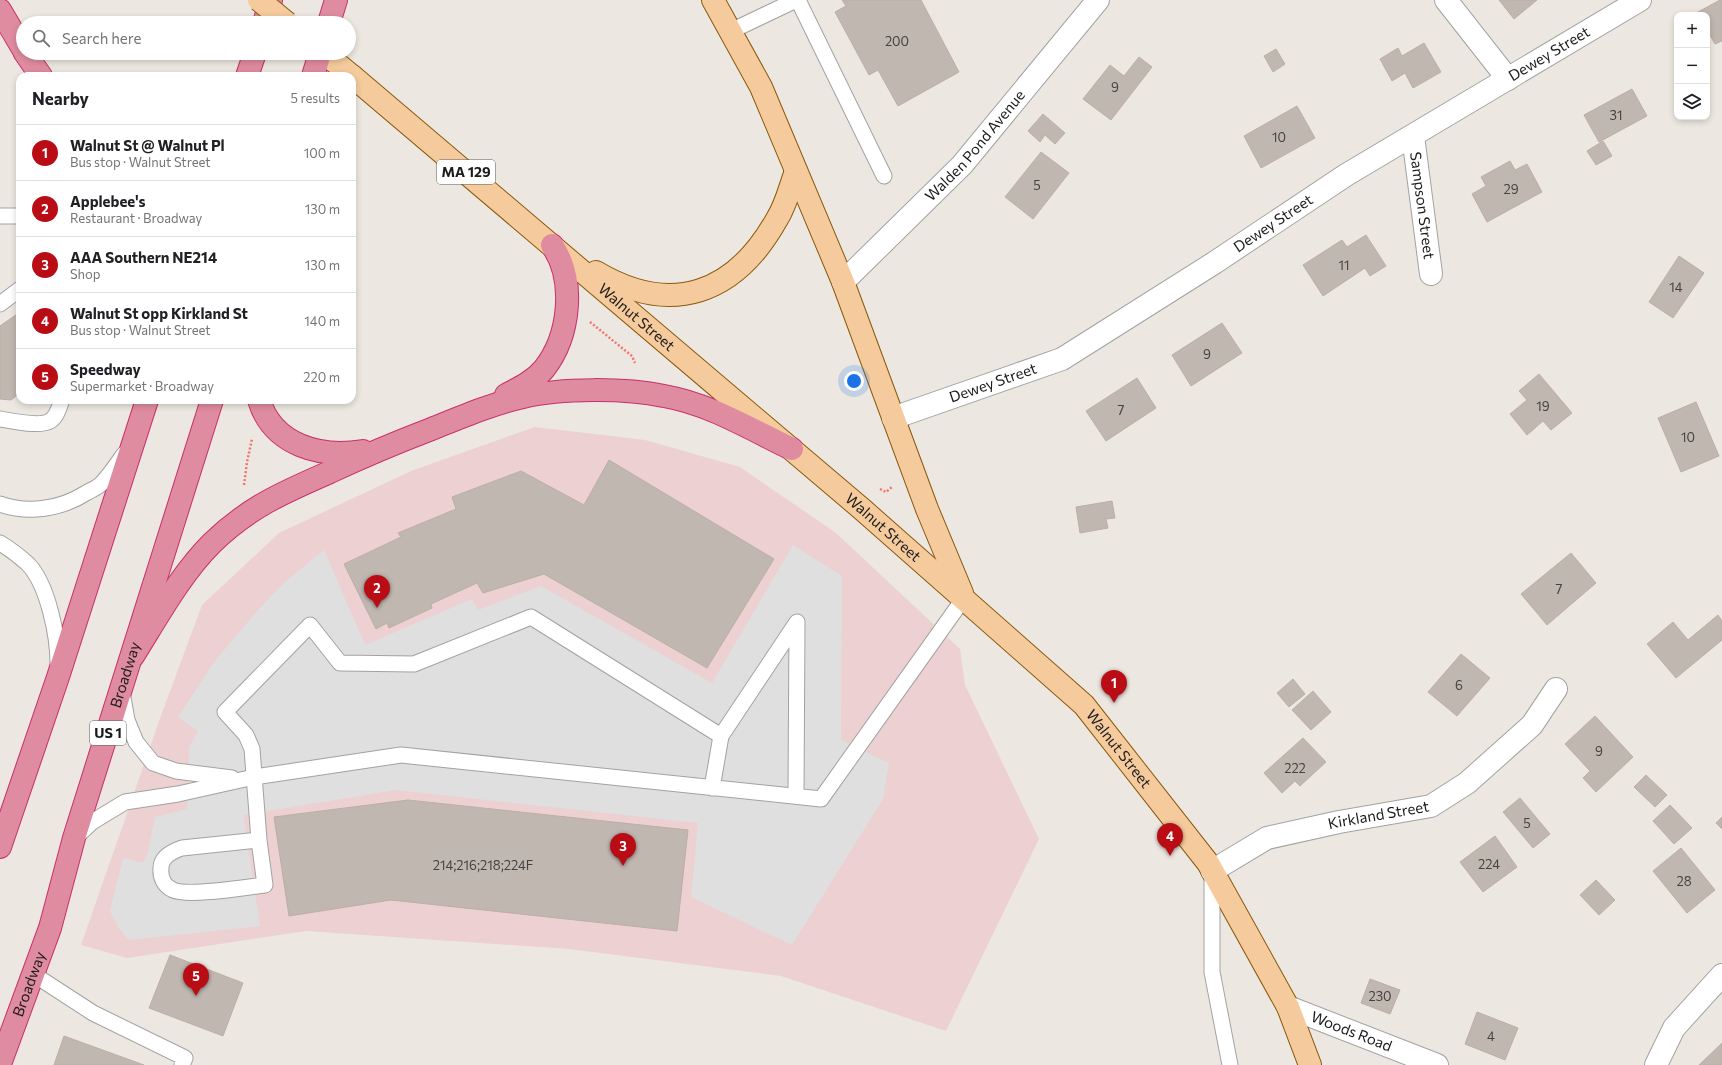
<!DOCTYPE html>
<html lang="en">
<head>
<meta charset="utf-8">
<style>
	body { margin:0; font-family:Commissioner,sans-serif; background:#f6f6f6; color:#202124 }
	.controls { position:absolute; right:12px; top:12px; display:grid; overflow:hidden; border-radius:8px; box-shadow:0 2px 6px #0003 }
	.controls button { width:36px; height:36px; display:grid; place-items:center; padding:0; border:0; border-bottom:1px solid #e0e0e0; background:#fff; color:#202124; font:20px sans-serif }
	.you { position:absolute; left:854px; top:381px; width:14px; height:14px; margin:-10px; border:3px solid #fff; border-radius:50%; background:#1a73e8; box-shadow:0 0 0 6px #1a73e833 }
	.badge { display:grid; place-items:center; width:26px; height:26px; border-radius:50%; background:#ba0c14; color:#fff; font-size:13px; font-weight:700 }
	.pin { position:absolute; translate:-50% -33px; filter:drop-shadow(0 1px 2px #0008) }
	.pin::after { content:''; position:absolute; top:21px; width:14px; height:12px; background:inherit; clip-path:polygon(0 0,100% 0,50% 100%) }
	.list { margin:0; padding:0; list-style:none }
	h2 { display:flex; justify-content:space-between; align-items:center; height:52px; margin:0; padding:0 16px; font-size:17px }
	h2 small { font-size:13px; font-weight:400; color:#757577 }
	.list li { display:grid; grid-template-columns:26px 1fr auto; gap:12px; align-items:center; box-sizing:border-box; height:56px; padding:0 16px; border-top:1px solid #e0e0e0 }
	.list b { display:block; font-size:15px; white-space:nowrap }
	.list p { margin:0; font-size:13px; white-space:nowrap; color:#757577 }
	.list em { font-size:13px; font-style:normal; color:#757577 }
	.icon { flex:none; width:22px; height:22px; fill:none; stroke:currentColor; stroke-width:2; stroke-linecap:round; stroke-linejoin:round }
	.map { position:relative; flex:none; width:1722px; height:1065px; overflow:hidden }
	.search { position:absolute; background:#fff; box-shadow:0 2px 6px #0003; left:16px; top:16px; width:340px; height:44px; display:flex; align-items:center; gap:10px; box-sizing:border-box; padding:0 14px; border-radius:22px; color:#757577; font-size:15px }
	.panel { position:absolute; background:#fff; box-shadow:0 2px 6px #0003; left:16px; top:72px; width:340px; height:332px; border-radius:12px }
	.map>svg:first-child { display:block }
	.commercial { fill:#edd0d1 }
	.parking { fill:#dfdfdf }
	.building { fill:#c0b7b1; stroke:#bdaea4 }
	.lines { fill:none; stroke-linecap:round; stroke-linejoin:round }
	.lane-casing { stroke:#a2a2a2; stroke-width:17 }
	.street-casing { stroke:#a2a2a2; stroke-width:24 }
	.primary-casing { stroke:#895809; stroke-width:24 }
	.highway-casing { stroke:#ca2e6b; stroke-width:24 }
	.path { stroke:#f1756d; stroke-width:2.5; stroke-dasharray:2 2; stroke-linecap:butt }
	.lane { stroke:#fff; stroke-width:15 }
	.street { stroke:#fff; stroke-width:22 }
	.primary { stroke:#f5cb9d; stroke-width:22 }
	.highway { stroke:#e08ca0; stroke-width:22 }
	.primary-bridge-casing { stroke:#895809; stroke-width:24; stroke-linecap:butt }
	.primary-bridge { stroke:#f5cb9d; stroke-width:22 }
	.labels { text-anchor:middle; stroke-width:3; stroke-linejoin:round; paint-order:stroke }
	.number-label { font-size:13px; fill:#444240 }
	.shield { fill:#fff; stroke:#5f5f5f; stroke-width:1 }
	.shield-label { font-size:14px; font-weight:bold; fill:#1b1b1b }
	.street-label { font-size:15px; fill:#1b1b1b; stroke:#fff }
</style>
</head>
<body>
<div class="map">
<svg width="1722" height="1065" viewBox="0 0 1722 1065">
	<rect width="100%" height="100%" fill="#ece8e1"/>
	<path class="commercial" d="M535 427 645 440 740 467 836 533 960 649 965 685 1039 839 946 1031 781 976 569 949 306 931 127 958 81 945 163 710 202 605 279 533 411 471Z"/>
	<path class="parking" d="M793 545 842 576 841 740 889 763 883 799 792 945 691 897 698 823 396 790 243 815 260 926 129 940 118 927 110 911 123 858 143 863 147 856 155 817 187 809 189 747 198 731 178 717 214 662 258 610 285 582 324 550 365 645 472 599 478 610 541 586 712 683Z"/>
	<path class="building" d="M842 0H921L959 72 898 106 878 70 869 75 835 12 846 6Z
		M1499 0H1537L1514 19Z
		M1720 0H1722V41L1715 44 1707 30V15H1699L1698 12Z
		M1424 43 1441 72 1413 88 1405 73 1392 81 1380 59 1398 48 1402 56Z
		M1276 49 1285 64 1273 72 1264 56Z
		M1139 57 1152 67 1111 120 1083 99 1110 65 1124 76Z
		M1632 89 1647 116 1599 142 1584 115Z
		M1297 106 1315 138 1261 168 1244 136Z
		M1043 114 1065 133 1055 144 1045 135 1040 142 1028 131Z
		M1603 141 1612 156 1596 165 1587 151Z
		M1041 152 1069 173 1033 219 1005 197Z
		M1510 161 1515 170 1527 164 1542 192 1487 222 1472 194 1486 186 1481 177Z
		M1366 235 1386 266 1370 276 1365 268 1323 296 1303 265 1342 240 1347 247Z
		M1679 256 1704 273 1673 318 1649 302Z
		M20 312V393L11 400 0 399V326Z
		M1222 323 1242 353 1191 386 1172 355Z
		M1539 374 1572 413 1551 430 1543 421 1527 435 1510 414 1527 400 1519 391Z
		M1137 378 1156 408 1106 441 1086 411Z
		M1696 402 1719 456 1681 472 1658 418Z
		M609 460 774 559 707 668 544 574 483 593 477 583 431 604 432 608 389 628 387 623 376 629 344 564 401 537 398 533 456 509 452 497 521 471 584 505Z
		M1112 501 1115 518 1106 519 1108 528 1080 533 1076 507Z
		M1571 553 1596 583 1547 625 1521 594Z
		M1718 615 1722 621V640L1676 678 1647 644 1673 622 1688 640Z
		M1461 654 1490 678 1457 716 1428 692Z
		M1293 679 1305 694 1289 707 1277 693Z
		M1313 691 1331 712 1311 730 1292 710Z
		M1595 716 1633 757 1596 792 1583 778 1590 771 1565 744Z
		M1303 738 1326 762 1300 786 1295 781 1282 793 1264 773Z
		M1646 775 1667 795 1655 807 1634 787Z
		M1520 798 1550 834 1533 848 1503 812Z
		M408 800 688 830 677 931 391 900 289 916 274 817Z
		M1670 805 1692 828 1674 844 1653 821Z
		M1722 817V829L1716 823Z
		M1495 836 1517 867 1483 892 1460 862Z
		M1681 848 1715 890 1687 913 1653 871Z
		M1596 880 1615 900 1599 915 1580 895Z
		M170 955 243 983 223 1036 149 1008Z
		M1370 979 1400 990 1390 1014 1361 1003Z
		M1477 1012 1518 1028 1505 1060 1465 1044Z
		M64 1036 144 1065H54Z
		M1722 1043V1065H1699Z"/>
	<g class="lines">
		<g class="lane-casing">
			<path id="lane" d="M798 0 884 176
				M731 31 796 0
				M0 216H20
				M0 304 20 289
				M0 419C11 421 40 427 50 421 57 417 59 407 62 400
				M0 504C28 514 61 509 86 493 91 490 97 488 101 484 110 475 117 464 124 454
				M0 543C10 549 19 556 28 564 48 585 58 636 58 664
				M122 692 127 720 136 742 153 763 176 771 232 778
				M712 788 721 736 797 622 796 796
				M75 838 92 822 125 802 178 794 254 777 401 755 821 799 964 598
				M259 840 182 848C173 851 161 857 161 868 160 877 164 886 173 890 189 897 246 887 265 885L259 840 252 749 246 735 225 712 310 625 340 663 414 664 531 617 721 736
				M1212 872V972L1230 1065
				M33 974 93 1013 185 1058 182 1065"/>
		</g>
		<g class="street-casing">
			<g id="street">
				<path d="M1446 0 1508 79"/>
				<path id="s1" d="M1413 136 1431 274"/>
				<path id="s2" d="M843 282 962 165 1098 0"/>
				<path id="s3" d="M893 418 1062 359 1214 263 1346 175 1640 0"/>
				<path id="s4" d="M1212 871 1267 838 1339 822 1431 806 1467 783 1532 725 1556 689"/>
				<path id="s5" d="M1288 1007 1437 1065"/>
				<path d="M1656 1065 1674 1028 1722 975"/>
			</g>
		</g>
		<g class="primary-casing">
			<g id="primary">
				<path d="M713 0 761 87 843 282 927 509 962 593"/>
				<path d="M324 53 352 76"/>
				<path id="s6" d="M352 76 863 510 1084 705 1208 863 1288 1007 1310 1065"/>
				<path d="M596 272C672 317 735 294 777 219 786 205 790 187 796 171"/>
			</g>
		</g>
		<g class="highway-casing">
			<g id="highway">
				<path d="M0 10 23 49"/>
				<path d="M264 23 271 0"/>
				<path d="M329 23 336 0"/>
				<path d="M25 53 41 76"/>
				<path d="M247 76 255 53"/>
				<path d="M313 76 320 53"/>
				<path d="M506 395C519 388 534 381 544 369 570 336 576 280 552 245"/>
				<path d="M259 400C273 446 321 458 363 451"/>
				<path d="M133 656C157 618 180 575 212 543 249 507 284 492 330 472 362 457 395 443 429 430 459 418 491 404 523 397 561 388 626 388 664 396 710 404 750 429 792 449"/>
				<path d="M0 847 58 677 147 400"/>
				<path id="s7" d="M0 1064 50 928 74 838 212 400"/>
			</g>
		</g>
		<path class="path" d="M590 322 632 356 635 363
			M244 485 247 462 252 439
			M880 489 886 492 892 487"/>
		<use href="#lane" class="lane"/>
		<use href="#street" class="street"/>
		<use href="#primary" class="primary"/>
		<use href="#highway" class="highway"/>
		<g class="primary-bridge-casing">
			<path id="primary-bridge" d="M259 0 287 23"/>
		</g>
		<use href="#primary-bridge" class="primary-bridge"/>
	</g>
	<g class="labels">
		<g class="number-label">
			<text x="897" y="46">200</text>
			<text x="1115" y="92">9</text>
			<text x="1616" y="120">31</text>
			<text x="1279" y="142">10</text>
			<text x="1037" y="190">5</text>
			<text x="1511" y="194">29</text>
			<text x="1344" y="270">11</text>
			<text x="1676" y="292">14</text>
			<text x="1207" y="359">9</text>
			<text x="1543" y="411">19</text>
			<text x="1121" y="415">7</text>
			<text x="1688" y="442">10</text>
			<text x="1559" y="594">7</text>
			<text x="1459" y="690">6</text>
			<text x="1599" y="756">9</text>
			<text x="1295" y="773">222</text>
			<text x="1527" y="828">5</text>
			<text x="1489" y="869">224</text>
			<text x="483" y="870">214;216;218;224F</text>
			<text x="1684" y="886">28</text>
			<text x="1380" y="1001">230</text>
			<text x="1491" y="1041">4</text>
		</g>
		<g class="shield">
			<rect x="437" y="160" width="58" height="24" rx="3"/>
			<rect x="90" y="721" width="36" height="24" rx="3"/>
		</g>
		<g class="shield-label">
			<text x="466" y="177">MA 129</text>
			<text x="108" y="738">US 1</text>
		</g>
		<g class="street-label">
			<text dy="5" stroke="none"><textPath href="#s3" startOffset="754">Dewey Street</textPath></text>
			<text dy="5" stroke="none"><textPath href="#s2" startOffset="190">Walden Pond Avenue</textPath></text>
			<text dy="5" stroke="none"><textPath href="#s1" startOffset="70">Sampson Street</textPath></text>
			<text dy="5" stroke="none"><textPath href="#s3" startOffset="430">Dewey Street</textPath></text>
			<text dy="5" stroke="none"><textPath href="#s6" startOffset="373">Walnut Street</textPath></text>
			<text dy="5" stroke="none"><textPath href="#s3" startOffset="106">Dewey Street</textPath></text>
			<text dy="5" stroke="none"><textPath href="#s6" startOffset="697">Walnut Street</textPath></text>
			<text dy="5" stroke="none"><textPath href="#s7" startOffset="409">Broadway</textPath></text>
			<text dy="5" stroke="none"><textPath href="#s6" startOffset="1021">Walnut Street</textPath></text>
			<text dy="5" stroke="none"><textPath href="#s4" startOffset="178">Kirkland Street</textPath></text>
			<text dy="5" stroke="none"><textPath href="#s7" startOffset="85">Broadway</textPath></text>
			<text dy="5" stroke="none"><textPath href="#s5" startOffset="68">Woods Road</textPath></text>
		</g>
	</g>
</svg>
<div class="controls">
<button>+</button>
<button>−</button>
<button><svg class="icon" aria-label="layers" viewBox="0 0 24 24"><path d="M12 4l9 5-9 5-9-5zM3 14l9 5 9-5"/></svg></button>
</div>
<div class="you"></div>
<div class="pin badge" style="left:1114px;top:703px">1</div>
<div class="pin badge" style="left:377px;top:608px">2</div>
<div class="pin badge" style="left:623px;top:866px">3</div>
<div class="pin badge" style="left:1170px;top:856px">4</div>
<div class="pin badge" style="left:196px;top:996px">5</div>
<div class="search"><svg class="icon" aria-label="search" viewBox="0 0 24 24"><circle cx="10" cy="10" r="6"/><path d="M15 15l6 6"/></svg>Search here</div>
<section class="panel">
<h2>Nearby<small>5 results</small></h2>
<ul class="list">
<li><span class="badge">1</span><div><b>Walnut St @ Walnut Pl</b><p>Bus stop · Walnut Street</p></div><em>100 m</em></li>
<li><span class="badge">2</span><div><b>Applebee's</b><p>Restaurant · Broadway</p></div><em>130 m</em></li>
<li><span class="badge">3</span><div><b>AAA Southern NE214</b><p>Shop</p></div><em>130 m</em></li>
<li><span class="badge">4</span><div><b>Walnut St opp Kirkland St</b><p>Bus stop · Walnut Street</p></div><em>140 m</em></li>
<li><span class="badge">5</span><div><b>Speedway</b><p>Supermarket · Broadway</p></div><em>220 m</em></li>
</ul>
</section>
</div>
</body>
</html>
